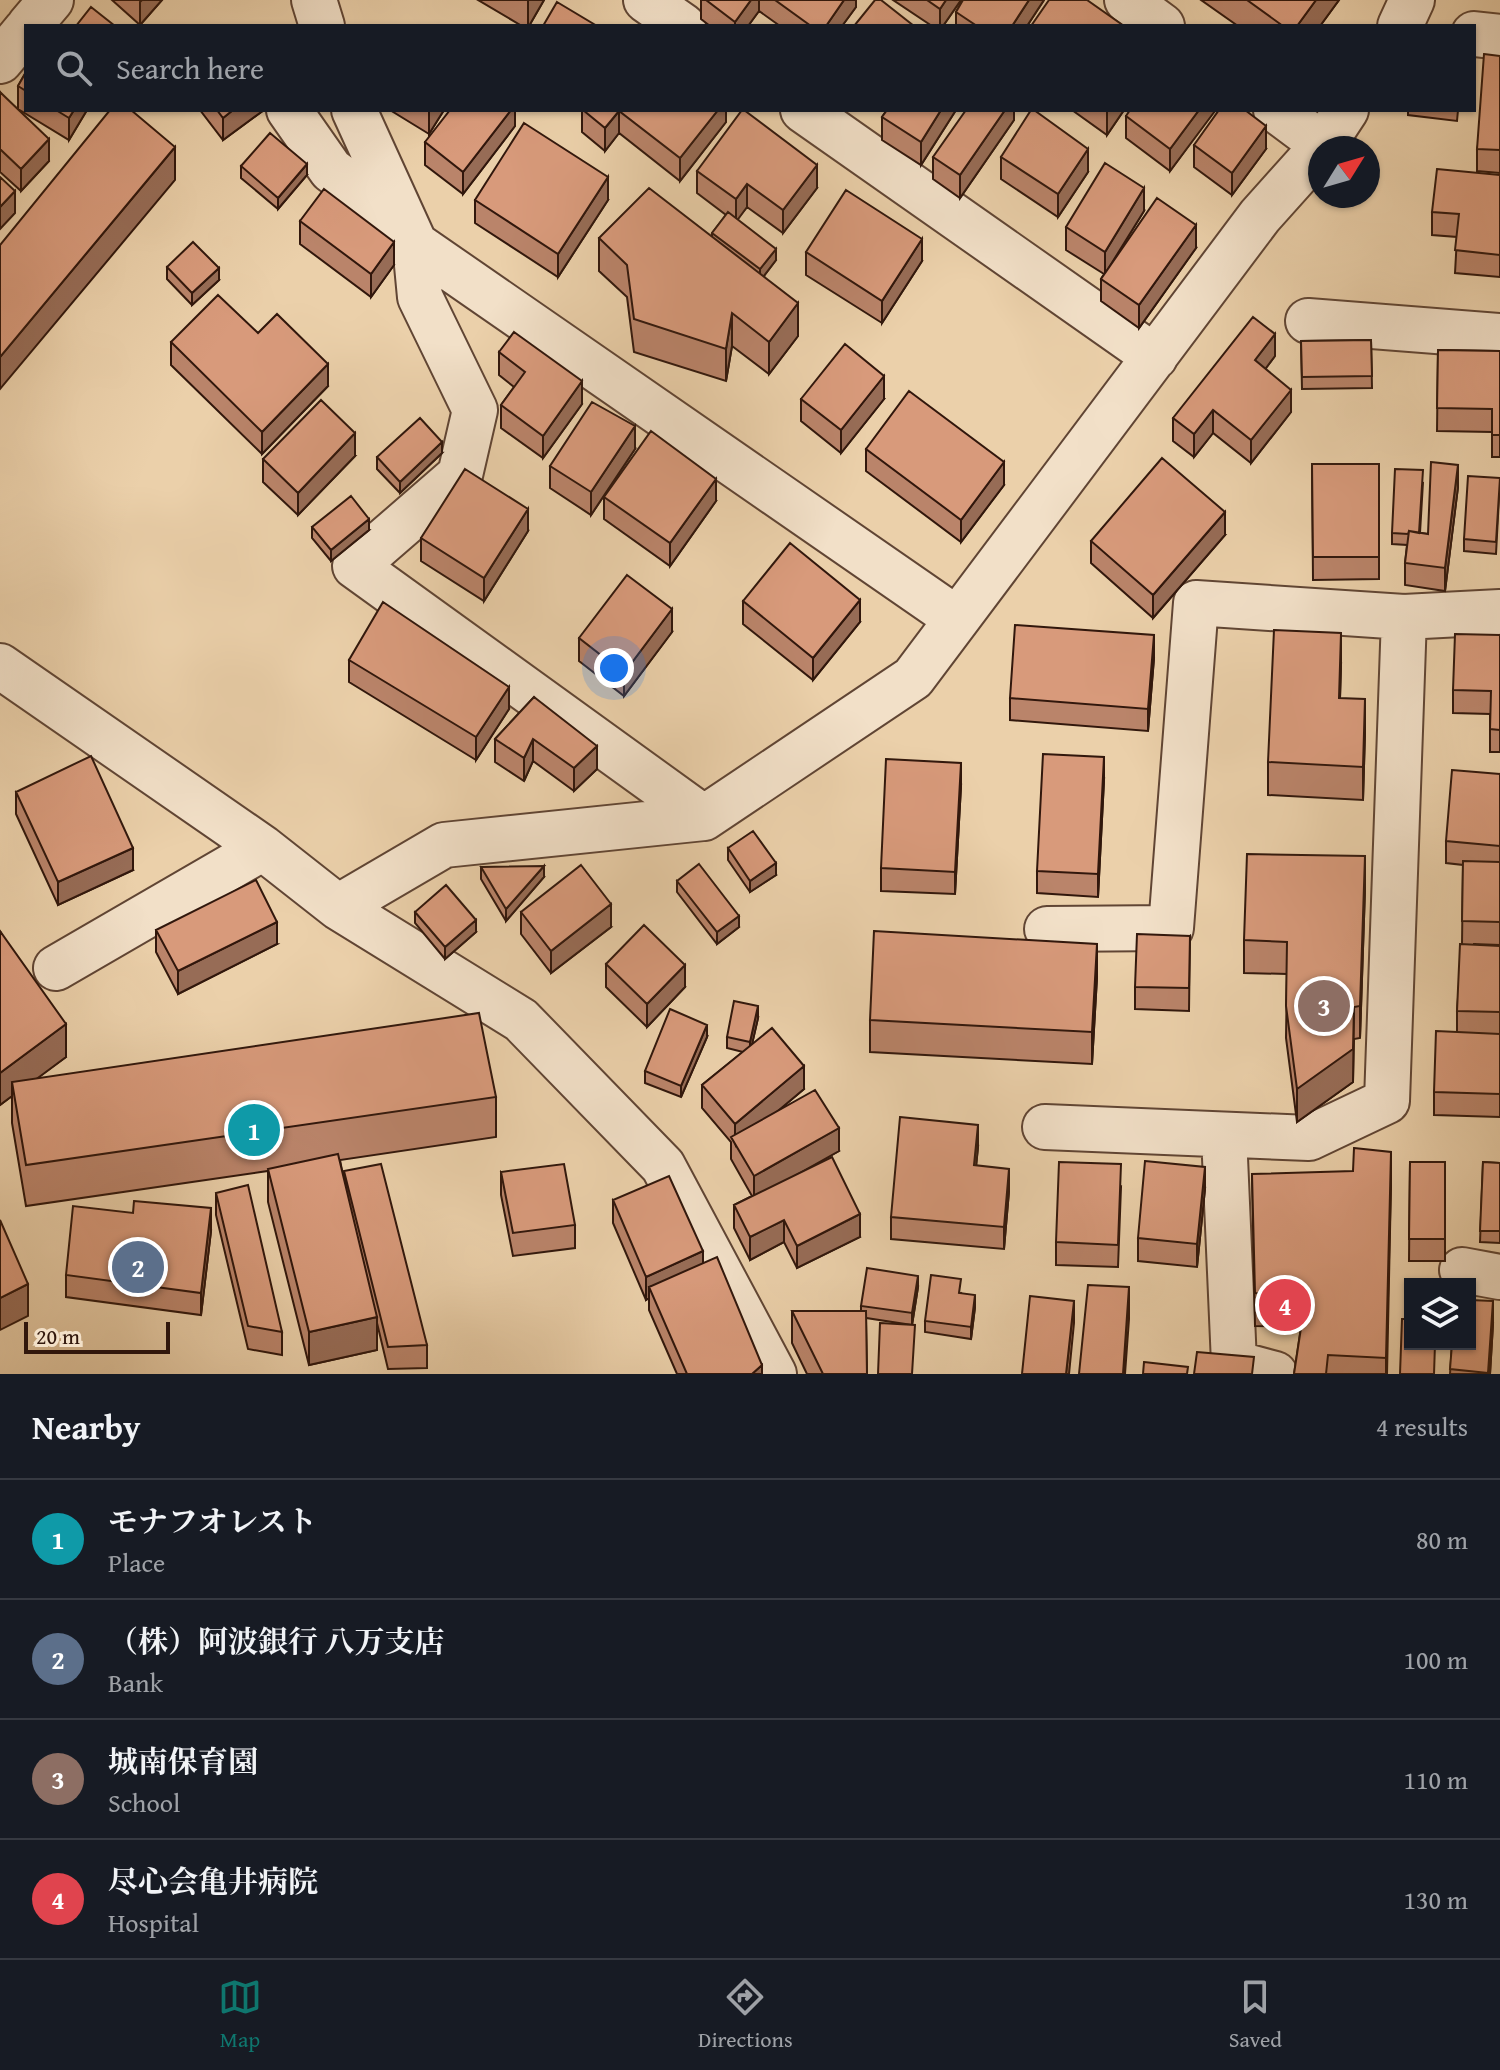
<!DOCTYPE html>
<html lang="en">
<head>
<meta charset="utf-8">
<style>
	body { margin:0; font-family:"Gentium Book Plus","Noto Serif JP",serif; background:#20242c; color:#f1f3f6 }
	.controls { position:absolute; right:24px; bottom:24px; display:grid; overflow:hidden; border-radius:0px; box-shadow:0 2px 6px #0004 }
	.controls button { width:72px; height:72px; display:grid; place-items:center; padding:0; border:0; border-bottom:2px solid #363941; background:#171b24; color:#f1f3f6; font:40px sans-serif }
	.compass { position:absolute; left:1308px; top:136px; width:72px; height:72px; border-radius:50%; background:#171b24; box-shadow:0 2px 6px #0004; rotate:53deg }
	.scale { position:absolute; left:24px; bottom:20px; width:146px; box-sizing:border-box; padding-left:8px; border:4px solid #31170c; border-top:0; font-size:22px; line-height:28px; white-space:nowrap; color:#31170c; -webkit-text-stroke:6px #f2e0c8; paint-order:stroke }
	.you { position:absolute; left:614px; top:668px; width:28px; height:28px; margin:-20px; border:6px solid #fff; border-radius:50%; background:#1a73e8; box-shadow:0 0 0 12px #1a73e833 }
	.badge { display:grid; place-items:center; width:52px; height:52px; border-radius:50%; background:#0f766e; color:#fff; font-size:26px; font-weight:700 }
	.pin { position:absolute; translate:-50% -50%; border:4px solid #fff; box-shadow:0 2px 8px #0006 }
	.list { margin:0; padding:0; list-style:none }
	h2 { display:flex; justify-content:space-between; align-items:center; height:104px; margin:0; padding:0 32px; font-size:34px }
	h2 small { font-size:26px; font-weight:400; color:#9ea1a6 }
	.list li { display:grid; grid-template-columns:52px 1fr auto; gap:24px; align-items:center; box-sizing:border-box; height:120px; padding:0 32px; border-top:2px solid #363941 }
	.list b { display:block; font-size:30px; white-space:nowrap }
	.list p { margin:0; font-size:26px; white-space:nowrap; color:#9ea1a6 }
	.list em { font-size:26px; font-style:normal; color:#9ea1a6 }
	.icon { flex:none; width:44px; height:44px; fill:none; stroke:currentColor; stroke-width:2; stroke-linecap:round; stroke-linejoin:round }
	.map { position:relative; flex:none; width:1500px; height:1374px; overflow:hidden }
	.search { position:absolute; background:#171b24; box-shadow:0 2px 6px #0004; left:24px; right:24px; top:24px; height:88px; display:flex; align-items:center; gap:20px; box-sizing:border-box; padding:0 28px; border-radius:0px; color:#9ea1a6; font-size:30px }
	.sheet { height:584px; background:#171b24 }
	nav { display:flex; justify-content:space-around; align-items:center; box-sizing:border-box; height:112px; border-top:2px solid #363941; background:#171b24; font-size:22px; color:#9ea1a6 }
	nav a { display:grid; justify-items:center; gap:4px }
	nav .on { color:#0f766e }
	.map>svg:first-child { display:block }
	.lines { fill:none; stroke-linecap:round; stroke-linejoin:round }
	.street-casing { stroke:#604534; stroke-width:48 }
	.street { stroke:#f2e0c8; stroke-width:44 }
	.wall { fill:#ba846a; stroke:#31170c; stroke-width:2 }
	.shaded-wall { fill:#976c56; stroke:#31170c; stroke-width:2 }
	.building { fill:#d89a7b; stroke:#31170c; stroke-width:2 }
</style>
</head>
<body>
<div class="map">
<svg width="1500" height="1374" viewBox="0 0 1500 1374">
	<rect width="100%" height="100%" fill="#ebd0aa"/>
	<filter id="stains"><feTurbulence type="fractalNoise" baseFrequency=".0025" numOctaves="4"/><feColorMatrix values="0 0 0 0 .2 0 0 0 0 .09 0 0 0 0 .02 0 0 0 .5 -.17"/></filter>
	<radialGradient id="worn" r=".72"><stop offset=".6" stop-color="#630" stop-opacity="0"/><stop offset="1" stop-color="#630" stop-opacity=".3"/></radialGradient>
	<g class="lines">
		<g class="street-casing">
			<path id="street" d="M314 0 322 26
				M646 0 683 26
				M1127 0 1162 26
				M29 26 51 0
				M1400 26 1412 0
				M1474 34 1500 37
				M0 61 26 30
				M289 110 331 170 406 226
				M354 110 415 244 957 619
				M803 110 1155 357
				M1276 110 1323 145
				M1321 148 1346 110
				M415 244 420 297 475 410 460 475 355 566 704 818
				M1308 321 1500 336
				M0 666 263 848 338 907 521 1020 663 1166 774 1374
				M338 907 444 845 704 818 913 678 1260 216 1320 149
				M1047 929 1171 928 1196 603 1404 617 1500 612
				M56 968 263 848
				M1045 1127 1309 1138 1387 1101 1404 617
				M1224 1135 1234 1363 1275 1374
				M1462 1270 1500 1277"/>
		</g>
		<use href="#street" class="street"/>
	</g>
	<path class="wall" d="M112 0H162L140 25Z
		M478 0H544L529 26H522Z
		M701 0H856V7L842 26H780L759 11 748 26H710L701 19Z
		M893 0H961L943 26H932Z
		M963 0H1044L1027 26H956V12Z
		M1201 0H1339L1320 26H1238Z
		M1500 56V173L1477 171V149Z
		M26 72V110H87L69 140 18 109V86Z
		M0 92 49 161 21 191 0 172Z
		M200 110H264L223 140Z
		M390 110H444L429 134Z
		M515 110V126L463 194 425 165V142Z
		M582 110H726V122L680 181 619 133 605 151 582 132Z
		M887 110H956L921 165 882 140V117Z
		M1014 110V120L960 198 933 179V157Z
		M1072 110H1124L1107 135Z
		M1215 110 1170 171 1126 138V116Z
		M1408 110H1458L1457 121 1408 115Z
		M1194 145 1266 149 1232 195 1194 167Z
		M1001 157 1088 172 1058 217 1001 179Z
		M241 166 307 175 278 209 241 178Z
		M697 171 817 188 783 233 747 207 737 219 776 260 764 276 798 336 769 374 732 346 726 381 634 352 627 297 599 271V238L712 237V233L726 215 697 193Z
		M1500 175V277L1455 273 1457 237 1432 235V212Z
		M475 200H608L558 277 475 223Z
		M1144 211 1114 259 1196 248 1139 328 1101 301V279L1104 274 1066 250V227Z
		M300 221 394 265 371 297 300 244Z
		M806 252 922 261 882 323 806 275Z
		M167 267 219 280 192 305 167 279Z
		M258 333 328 386 262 454 171 365V342Z
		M1371 340 1372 388 1302 389 1301 341Z
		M1438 350 1500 351V457H1492V432L1437 431Z
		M499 352 582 404 543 458 501 428V405L514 387 499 375Z
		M1275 356 1265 369 1291 412 1251 463 1213 433 1194 457 1173 441V418Z
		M801 399H884L841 453 801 421Z
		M635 449 591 515 550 488V466Z
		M866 449 1004 485 961 542 866 471Z
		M442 453 400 493 377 469V457Z
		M355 456 298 515 263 482V459Z
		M1312 464H1379V579L1313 580Z
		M1500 478 1496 554 1464 551V539Z
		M1423 482 1420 533 1428 534 1458 487 1445 591 1405 585V563L1407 545 1392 544V533Z
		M604 497 716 501 670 566 604 519Z
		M312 527 369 530 331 561 312 538Z
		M528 531 484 601 421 561V538Z
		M1225 535 1153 618 1091 563V541Z
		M743 601 860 622 813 680 743 624Z
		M672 632 624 696 579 661V638Z
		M1500 635V752H1490V714L1453 713V690Z
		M1154 658 1148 731 1010 720V698Z
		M349 660 509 709 476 760 349 682Z
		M1341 665 1340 698 1365 732 1363 800 1268 795V762Z
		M534 697 597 769 574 791 533 761 524 781 495 762V739Z
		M1500 774V945L1473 944 1500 946V1117L1434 1115V1092L1457 1032V1011L1462 944 1463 865 1446 863V841Z
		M1104 780 1098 897 1037 893V871Z
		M961 786 955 894 881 891V868Z
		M16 792 133 870 58 905 16 814Z
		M728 848 776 875 750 892 728 860Z
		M481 867 544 877 506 921 481 879Z
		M677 881 739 927 717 944 677 892Z
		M1365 889 1360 1038 1354 1039 1353 1082 1297 1122 1286 1038 1287 974 1244 973V940Z
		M415 912 476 932 445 959 415 923Z
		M521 912 611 927 551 973 521 934Z
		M156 930 277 944 178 994 156 952Z
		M0 931 66 1057 37 1078 496 1097V1137L340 1160 344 1181V1171L427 1345V1368L388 1369 377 1323V1350L309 1365 268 1202V1171L26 1206 12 1123V1096L0 1105Z
		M1190 936 1189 1011 1135 1009V987Z
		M606 964 685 987 647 1027 606 987Z
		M1097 977 1092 1064 870 1052V1020Z
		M758 1018 752 1044 804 1089 779 1110 839 1151 803 1171 860 1237 797 1268 784 1242 750 1260 734 1228V1205L752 1196 731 1159V1142L702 1108V1085L743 1052 727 1048V1037Z
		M707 1037 681 1097 645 1083V1071Z
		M978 1147 976 1166 1009 1191 1004 1249 891 1239V1217Z
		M1410 1162H1445V1261H1409Z
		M1483 1162 1500 1163V1243L1480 1242Z
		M501 1172 575 1225V1248L513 1256 501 1195Z
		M1252 1174 1391 1184 1387 1374H1294L1301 1327 1255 1326Z
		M1121 1187 1118 1267 1056 1265V1242Z
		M1205 1189 1197 1267 1138 1261V1238Z
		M216 1193 282 1332V1355L248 1349 216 1215Z
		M613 1200 703 1263 762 1374H677L649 1310V1298L646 1300 613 1223Z
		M211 1231 201 1315 66 1297V1275Z
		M918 1287 912 1325 866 1318 867 1374H807L792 1343V1311H861V1306Z
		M961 1293 975 1307 971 1339 925 1332V1321Z
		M1493 1324 1490 1374H1450L1452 1344Z"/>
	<path class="shaded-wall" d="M142 0H162L140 25V2Z
		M528 0H544L529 26H528Z
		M751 0H759V11L748 26H735V22Z
		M844 0H856V7L842 26H826Z
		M946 0H961L943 26H940V9Z
		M1029 0H1044L1027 26H1012Z
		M1316 0H1339L1320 26H1297Z
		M74 110H87L69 140V118Z
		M233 110H264L223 140V118Z
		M430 110H444L429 134V111Z
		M511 110H515V126L463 194V172Z
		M718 110H726V122L680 181V158Z
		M941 110H956L921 165V142Z
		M1005 110H1014V120L960 198V175Z
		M1108 110H1124L1107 135V112Z
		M1199 110 1215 111 1170 171V149Z
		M619 111V133L605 151V128Z
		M1266 126V149L1232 195V173Z
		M49 139V161L21 191V169Z
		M175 147V180L0 389V357Z
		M1088 149V172L1058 217V194Z
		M307 164V175L278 209V198Z
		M817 165V188L783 233V210Z
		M608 177V200L558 277V254Z
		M747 184V207L736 222V199Z
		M1144 188V211L1105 274V252Z
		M15 191V213L0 229V207Z
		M1196 225V248L1139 328V305Z
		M922 239V261L882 323V301Z
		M394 242V265L371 297V274Z
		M776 249V260L760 281V269Z
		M219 268V280L192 305V293Z
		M798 303V336L769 374V342Z
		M732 313V346L726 381V349Z
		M1275 334V356L1255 383V360Z
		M328 364V386L262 454V432Z
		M884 376V399L841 453V430Z
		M582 381V404L543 458V436Z
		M1291 390V412L1251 463V440Z
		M1213 410V433L1194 457V434Z
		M635 426V449L591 515V492Z
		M355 433V456L298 515V493Z
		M442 442V453L400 493V482Z
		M1004 462V485L961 542V520Z
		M1458 465V487L1445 591V568Z
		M716 479V501L670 566V543Z
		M528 509V531L484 601V578Z
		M1225 512V535L1153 618V595Z
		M369 519V530L331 561V550Z
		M860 600V622L813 680V658Z
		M672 609V632L624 696V673Z
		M1341 633V665L1339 731V698Z
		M1154 635V658L1148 731V709Z
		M509 687V709L476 760V737Z
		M1365 699V732L1363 800V767Z
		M533 739V761L524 781V758Z
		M597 746V769L574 791V768Z
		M1104 757V780L1098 897V874Z
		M961 763V786L955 894V872Z
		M133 848V870L58 905V882Z
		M1365 856V889L1360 1038V1006Z
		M776 863V875L750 892V881Z
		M544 866V877L506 921V909Z
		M611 904V927L551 973V951Z
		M739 916V927L717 944V932Z
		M476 920V932L445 959V947Z
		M277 922V944L178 994V971Z
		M1097 944V977L1092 1064V1032Z
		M685 965V987L647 1027V1004Z
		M758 1006V1018L750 1053V1042Z
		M1354 1007 1353 1082 1297 1122V1089Z
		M66 1024V1057L15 1095 12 1082V1096L0 1105V1073Z
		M707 1025V1037L681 1097V1086Z
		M804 1066V1089L736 1146 735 1143V1124Z
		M978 1125V1147L974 1188V1165Z
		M839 1128V1151L754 1199V1176Z
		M1391 1152V1184L1386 1374V1358Z
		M1205 1167V1189L1197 1267V1244Z
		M1009 1169V1191L1004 1249V1227Z
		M211 1208V1231L201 1315V1293Z
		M860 1214V1237L797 1268V1246Z
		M784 1220V1242L750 1260V1237Z
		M703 1251V1274L649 1287V1298L646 1300V1277Z
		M918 1276V1287L912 1325V1313Z
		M28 1284V1316L0 1330V1298Z
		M1129 1287V1319L1125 1374H1123Z
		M975 1295V1307L971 1339V1327Z
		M1074 1301V1323L1069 1374H1066Z
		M1493 1301V1324L1490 1374H1488Z
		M377 1317V1350L309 1365V1332Z
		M762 1365V1374H752Z"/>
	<path class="building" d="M706 0H751L735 22Z
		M775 0H844L826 26H811Z
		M875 0H881L914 26H854Z
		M927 0H946L940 9Z
		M963 0H1029L1012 26H977L956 12Z
		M1049 0H1087L1124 26H1031Z
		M1247 0H1316L1297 26H1283Z
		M557 2 597 26H543Z
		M91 7 115 26H76Z
		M1484 54 1500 56V150L1477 149Z
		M26 72V91L18 86Z
		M0 92 49 139 21 169 0 149Z
		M56 110H74L69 118Z
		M110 110H131L175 147 0 357V245Z
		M217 110H233L223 118Z
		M450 110H511L463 172 425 142Z
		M583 110H718L680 158 619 111 605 128Z
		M742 110H744L817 165 783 210 747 184 736 199 697 171Z
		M887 110H941L921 142 882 117Z
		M966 110H1005L960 175 933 157Z
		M1031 110H1034L1088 149 1058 194 1001 157Z
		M1130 110H1199L1170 149 1126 116Z
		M1219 110H1245L1266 126 1232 173 1194 145Z
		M524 123 608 177 558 254 475 200Z
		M270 133 307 164 278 198 241 166Z
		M1105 163 1144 188 1105 252 1066 227Z
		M1437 169 1500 175V255L1455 250 1459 214 1432 212Z
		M0 177 15 191 0 207Z
		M649 188 798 303 769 342 732 313 726 349 634 319 627 265 599 238Z
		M324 189 394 242 371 274 300 221Z
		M846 190 922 239 882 301 806 252Z
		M1157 198 1196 225 1139 305 1101 279Z
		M728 212 776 249 760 269 712 233Z
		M193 242 219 268 192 293 167 267Z
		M218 295 258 333 277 314 328 364 262 432 171 342Z
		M1253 317 1275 334 1255 360 1291 390 1251 440 1213 410 1194 434 1173 418Z
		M514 332 582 381 543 436 501 405 525 372 499 352Z
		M1371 340 1372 376 1302 377 1301 341Z
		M845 344 884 376 841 430 801 399Z
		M1438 350 1500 351V435H1492V409L1437 408Z
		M909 391 1004 462 961 520 866 449Z
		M321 400 355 433 298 493 263 459Z
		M592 402 635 426 591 492 550 466Z
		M420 418 442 442 400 482 377 457Z
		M651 431 716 479 670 543 604 497Z
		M1162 458 1225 512 1153 595 1091 541Z
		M1431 462 1458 465 1445 568 1405 563 1409 531 1428 534Z
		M1312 464H1379V557H1313Z
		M465 469 528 509 484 578 421 538Z
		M1395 469 1423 470 1419 533 1409 531 1408 534 1392 533Z
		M1468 476 1500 478 1496 542 1464 539Z
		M351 496 369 519 331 550 312 527Z
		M790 543 860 600 813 658 743 601Z
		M627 575 672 609 624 673 579 638Z
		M383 602 509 687 476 737 349 660Z
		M1015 625 1154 635 1148 709 1010 698Z
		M1274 630 1341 633 1339 698 1365 699 1363 767 1268 762Z
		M1455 634 1500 635V730L1490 729 1491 691 1453 690Z
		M534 697 597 746 574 768 533 739 524 758 495 739Z
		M1043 754 1104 757 1098 874 1037 871Z
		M91 756 133 848 58 882 16 792Z
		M886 759 961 763 955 872 881 868Z
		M1452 770 1500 774V846L1446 841Z
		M753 831 776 863 750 881 728 848Z
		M1247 854 1365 856 1360 1006 1354 1007 1353 1049 1297 1089 1286 1006 1287 942 1244 940Z
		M1463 861 1500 862V922L1462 921Z
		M699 864 739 916 717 932 677 881Z
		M581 865 611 904 551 951 521 912Z
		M544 866 506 909 481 867Z
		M256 880 277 922 178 971 156 930Z
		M446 885 476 920 445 947 415 912Z
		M644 925 685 965 647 1004 606 964Z
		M0 931 66 1024 0 1073Z
		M874 931 1097 944 1092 1032 870 1020Z
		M1137 934 1190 936 1189 988 1135 987Z
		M1460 944 1500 946V1012L1457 1011Z
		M734 1001 758 1006 750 1042 727 1037Z
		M670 1009 707 1025 681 1086 645 1071Z
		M479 1013 496 1097 26 1165 12 1082Z
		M772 1028 804 1066 735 1124 702 1085Z
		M1436 1031 1500 1034V1094L1434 1092Z
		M815 1090 839 1128 754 1176 731 1137Z
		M900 1117 978 1125 974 1165 1009 1169 1004 1227 891 1217Z
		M1354 1148 1391 1152 1386 1358 1328 1355 1326 1374H1294L1306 1295 1255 1293 1252 1174 1353 1171Z
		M338 1154 377 1317 309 1332 268 1169Z
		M832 1157 860 1214 797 1246 784 1220 750 1237 734 1205Z
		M1145 1161 1205 1167 1197 1244 1138 1238Z
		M1059 1162 1121 1164 1118 1245 1056 1242Z
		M1410 1162H1445V1239H1409Z
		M1483 1162 1500 1163V1231H1480Z
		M381 1164 427 1345 388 1347 344 1171Z
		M564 1164 575 1225 513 1233 501 1172Z
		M669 1176 703 1251 646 1277 613 1200Z
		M248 1185 282 1332 248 1326 216 1193Z
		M134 1201 211 1208 201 1293 66 1275 73 1206 133 1213Z
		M0 1220 28 1284 0 1298Z
		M717 1257 762 1365 752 1374H687L649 1287Z
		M867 1268 918 1276 912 1313 861 1306Z
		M931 1275 961 1279 959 1293 975 1295 971 1327 925 1321Z
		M1088 1285 1129 1287 1123 1374H1079Z
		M1030 1296 1074 1301 1066 1374H1022Z
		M1470 1300 1493 1301 1488 1373 1450 1369 1452 1344H1470Z
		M792 1311H866L867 1374H823Z
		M1402 1319H1410V1344H1435L1434 1374H1400Z
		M880 1323 915 1325 912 1374H878Z
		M1197 1352 1254 1357 1252 1374H1194Z
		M1144 1362 1188 1367 1187 1374H1143Z"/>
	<rect width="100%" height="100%" filter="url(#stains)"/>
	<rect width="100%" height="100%" fill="url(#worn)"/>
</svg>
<div class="controls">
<button><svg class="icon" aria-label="layers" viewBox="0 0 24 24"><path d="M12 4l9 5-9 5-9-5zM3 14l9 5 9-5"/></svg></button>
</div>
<svg class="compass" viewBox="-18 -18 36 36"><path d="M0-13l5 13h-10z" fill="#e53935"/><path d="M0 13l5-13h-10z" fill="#9ea1a6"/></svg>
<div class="scale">20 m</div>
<div class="you"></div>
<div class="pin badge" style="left:254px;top:1130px;background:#0f9aa8">1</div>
<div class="pin badge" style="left:138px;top:1267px;background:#5c6f8a">2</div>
<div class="pin badge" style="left:1324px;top:1006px;background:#8d6e63">3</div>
<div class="pin badge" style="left:1285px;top:1305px;background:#e0444e">4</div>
<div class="search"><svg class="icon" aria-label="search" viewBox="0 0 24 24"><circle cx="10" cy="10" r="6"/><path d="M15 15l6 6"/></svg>Search here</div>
</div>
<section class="sheet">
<h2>Nearby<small>4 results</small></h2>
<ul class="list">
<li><span class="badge" style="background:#0f9aa8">1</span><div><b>モナフオレスト</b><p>Place</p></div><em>80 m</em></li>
<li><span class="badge" style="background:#5c6f8a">2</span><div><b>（株）阿波銀行 八万支店</b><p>Bank</p></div><em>100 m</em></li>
<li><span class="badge" style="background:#8d6e63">3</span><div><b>城南保育園</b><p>School</p></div><em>110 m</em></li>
<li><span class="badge" style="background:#e0444e">4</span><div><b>尽心会亀井病院</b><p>Hospital</p></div><em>130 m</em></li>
</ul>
</section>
<nav>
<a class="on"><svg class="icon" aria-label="map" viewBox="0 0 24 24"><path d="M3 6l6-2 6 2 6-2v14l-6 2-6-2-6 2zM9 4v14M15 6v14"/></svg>Map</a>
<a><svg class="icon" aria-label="directions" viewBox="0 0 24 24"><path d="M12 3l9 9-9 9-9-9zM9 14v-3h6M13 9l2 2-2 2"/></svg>Directions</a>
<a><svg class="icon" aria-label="saved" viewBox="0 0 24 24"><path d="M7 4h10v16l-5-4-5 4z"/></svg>Saved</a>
</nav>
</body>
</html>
